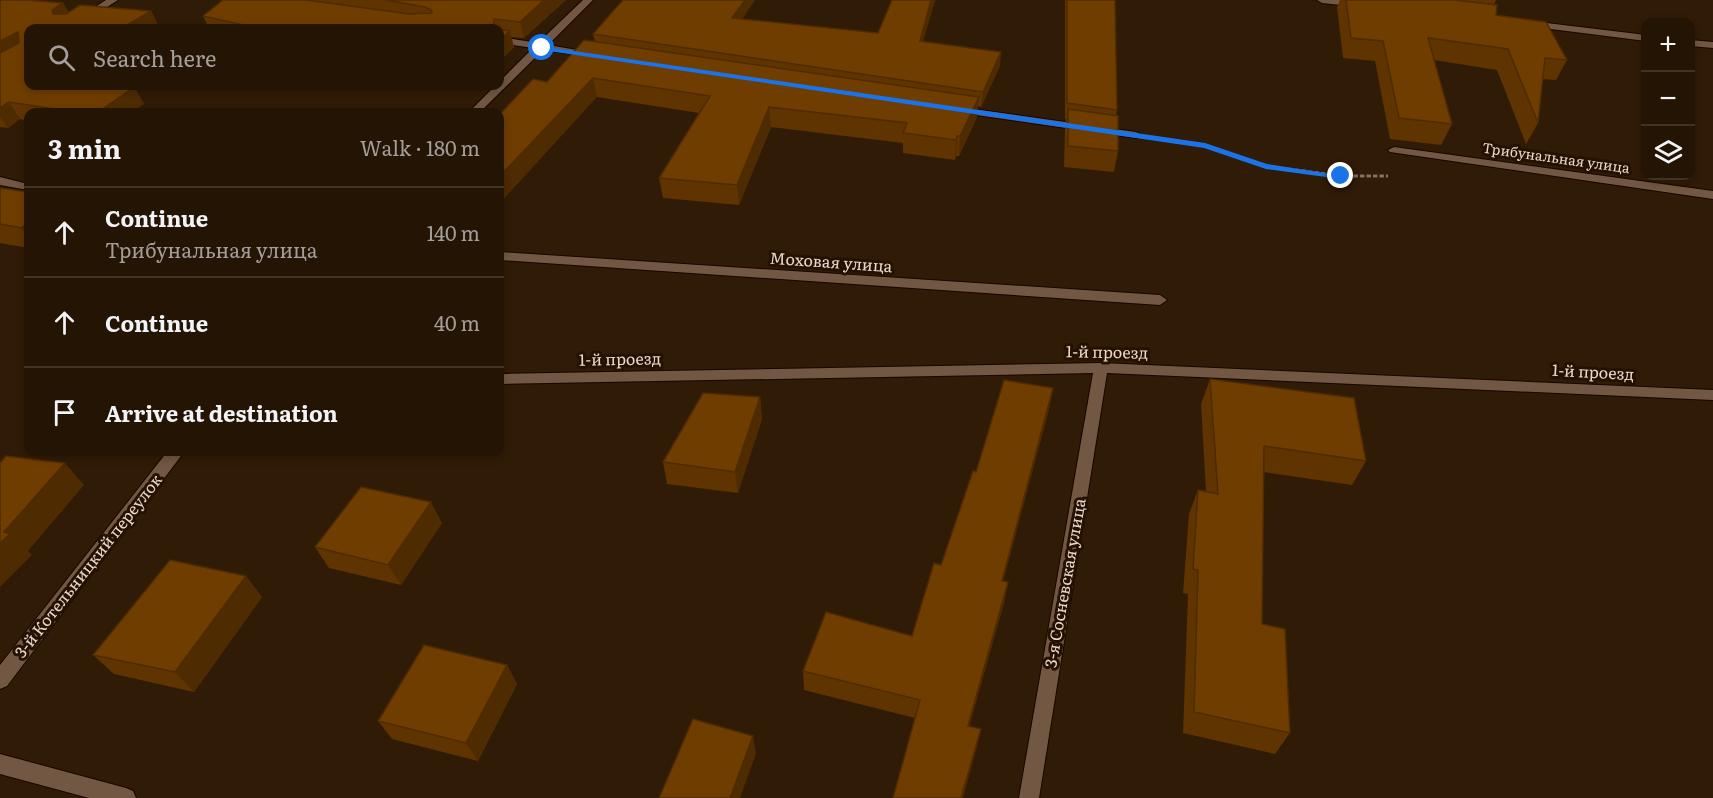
<!DOCTYPE html>
<html lang="en">
<head>
<meta charset="utf-8">
<style>
	body { margin:0; font-family:Literata,serif; background:#302113; color:#f1f3f6 }
	.controls { position:absolute; right:18px; top:18px; display:grid; overflow:hidden; border-radius:12px; box-shadow:0 3px 9px #0003 }
	.controls button { width:54px; height:54px; display:grid; place-items:center; padding:0; border:0; border-bottom:2px solid #413326; background:#241404; color:#f1f3f6; font:30px sans-serif }
	.stop { position:absolute; width:18px; height:18px; margin:-14px; border:4px solid #1a73e8; border-radius:50%; background:#fff }
	.stop.end { background:#1a73e8; border-color:#fff; box-shadow:0 2px 6px #0008 }
	.list { margin:0; padding:0; list-style:none }
	h2 { display:flex; justify-content:space-between; align-items:center; height:78px; margin:0; padding:0 24px; font-size:26px }
	h2 small { font-size:20px; font-weight:400; color:#a39e9a }
	.list li { display:grid; grid-template-columns:39px 1fr auto; gap:18px; align-items:center; box-sizing:border-box; height:90px; padding:0 24px; border-top:2px solid #413326 }
	.list b { display:block; font-size:22px; white-space:nowrap }
	.list p { margin:0; font-size:20px; white-space:nowrap; color:#a39e9a }
	.list em { font-size:20px; font-style:normal; color:#a39e9a }
	.icon { flex:none; width:33px; height:33px; fill:none; stroke:currentColor; stroke-width:2; stroke-linecap:round; stroke-linejoin:round }
	.map { position:relative; flex:none; width:1713px; height:798px; overflow:hidden }
	.search { position:absolute; background:#241404; box-shadow:0 3px 9px #0003; left:24px; top:24px; width:480px; height:66px; display:flex; align-items:center; gap:15px; box-sizing:border-box; padding:0 21px; border-radius:12px; color:#a39e9a; font-size:22px }
	.panel { position:absolute; background:#241404; box-shadow:0 3px 9px #0003; left:24px; top:108px; width:480px; height:348px; border-radius:12px }
	.map>svg:first-child { display:block }
	.lines { fill:none; stroke-linecap:round; stroke-linejoin:round }
	.minor-casing { stroke:#170500; stroke-width:2 }
	.path { stroke:#847261; stroke-width:3; stroke-dasharray:4.5 2; stroke-linecap:butt }
	.minor { fill:#725842; fill-rule:evenodd }
	.wall { fill:#5f3400 }
	.shaded-wall { fill:#4e2b00 }
	.building { fill:#6f3d00; stroke:#4e2b00; stroke-width:1.5 }
	.route { fill:#1a73e8 }
	.labels { text-anchor:middle; stroke-width:6; stroke-linejoin:round; paint-order:stroke }
	.far-street-label { font-size:14px; fill:#e7d8cc; stroke:#261100 }
	.street-label { font-size:16px; fill:#e7d8cc; stroke:#261100 }
</style>
</head>
<body>
<div class="map">
<svg width="1713" height="798" viewBox="0 0 1713 798">
	<rect width="100%" height="100%" fill="#301b06"/>
	<g class="lines">
		<g class="minor-casing">
			<path id="minor" d="M106 0H118L74 28H63Z
				M583 0H593L548 45 595 53V57L543 50 480 112H469L495 86H500V81L533 48 500 43V37L538 43Z
				M1317 0H1348L1363 4 1358 7 1322 3Z
				M1530 21 1646 35V41L1527 26 1525 24Z
				M1690 40 1713 42V48L1690 46Z
				M959 107 1136 132 1142 135 1136 138 955 112 953 110Z
				M1394 147 1713 191V199L1390 152 1388 150Z
				M0 177 28 184V190L0 185Z
				M500 252 1160 295 1167 300 1160 305 500 260Z
				M1101 363 1713 390V400L1107 373 1039 798H1019L1093 373 500 384V374Z
				M167 452H184L7 686 0 689V665Z
				M0 754 126 788 133 791 136 798H89L0 774Z"/>
		</g>
		<path class="path" d="M1163 139 1205 145 1266 166 1341 176H1388"/>
		<use href="#minor" class="minor"/>
	</g>
	<path class="wall" d="M0 0 63 3 68 12 151 11 159 27 28 86 134 87 144 104 132 112H28V121L20 119 8 128 0 127Z
		M223 0H566L524 38 511 37 514 47 500 61V28H209L203 16Z
		M892 0H935L923 41 1000 66 981 107 978 106 977 117 959 156H956L955 160 903 153V143L771 127 739 205 663 198 659 178 699 113 597 97 547 82 595 41 593 34 742 19 878 33Z
		M1065 0H1115L1117 110 1116 116 1118 151 1114 172 1064 167 1065 130 1066 119H1065Z
		M1340 0H1496L1494 5 1496 15 1567 60 1556 80 1542 79 1538 123 1526 144 1497 70 1434 60 1452 124 1441 145 1390 139 1375 61 1343 58 1337 7Z
		M0 188 28 192V248L0 243Z
		M1210 379 1366 461 1352 485 1264 472 1262 624 1290 733 1275 754 1183 733 1188 594 1183 593 1189 514 1198 490 1206 491 1201 404Z
		M1053 388 1049 409 1003 581 1008 582 1004 603 969 727 977 747 915 718 804 690 803 671 912 636 941 565 976 472Z
		M760 397 762 419 738 493 667 484 663 462Z
		M442 523 401 585 329 568 315 547Z
		M246 576 262 597 194 692 114 674 93 655Z
		M507 665 517 684 478 761 392 739 378 721Z"/>
	<path class="shaded-wall" d="M544 0H566L524 38 520 22Z
		M745 0H755L733 33 732 18Z
		M931 0H935L919 56 920 41Z
		M63 3 73 19 53 14 52 10Z
		M151 11 159 27 157 28H122Z
		M510 31 514 47 500 61V40Z
		M18 32 28 48 0 63V41Z
		M1001 52 1000 66 981 107 983 92Z
		M593 78 597 97 500 203V176Z
		M134 87 144 104 132 112H98Z
		M979 97 977 117 959 156 960 136Z
		M9 102 20 119 8 128 0 117V108Z
		M769 107 771 127 739 205 737 185Z
		M957 136 956 156 955 160 956 140Z
		M28 222V237L22 228Z
		M1053 388 1049 409 998 601 1002 581Z
		M760 397 762 419 738 493 735 472Z
		M65 463 84 485 28 551 32 555 0 587V543L4 532Z
		M431 502 442 523 401 585 388 565Z
		M246 576 262 597 194 692 175 672Z
		M1008 582 1004 603 964 744 968 726Z
		M507 665 517 684 478 761 466 743Z
		M981 729 977 747 963 798H961Z
		M753 736 756 754 740 798H730Z"/>
	<path class="building" d="M0 0H29L63 3 52 10 53 14H66L80 5 151 11 122 28H28V86H121L134 87 98 112H74L9 102 0 108V53L19 43 18 32 0 41Z
		M223 0H307L409 14 432 13 431 10 425 7 386 0H544L520 22 494 19V28H496H257L203 16Z
		M623 0H745L732 18 878 33 892 0H931L920 41 1001 52 983 92 593 34Z
		M1067 0H1115L1117 110 1067 103Z
		M1346 0H1454L1497 5 1496 15 1546 22 1567 60 1545 58 1538 123 1508 49 1428 38 1452 124 1399 118 1383 41 1351 38Z
		M500 29 510 31 500 40Z
		M584 40 979 97 960 136H957L956 140 903 133 907 123 769 107 737 185 659 178 710 96 593 78 500 176V114L533 79 547 82Z
		M1068 109 1118 116V151L1068 146Z
		M0 188 28 192V222L22 228 0 224Z
		M1210 379 1354 398 1366 461 1264 446 1262 624 1285 629 1290 733 1194 712 1198 570 1193 569 1198 490 1218 494Z
		M1004 380 1053 388 1002 581 1008 582 968 726 981 729 961 798H893L920 700 803 671 826 612 912 636 934 563 941 565 973 471 976 472Z
		M703 393 760 397 735 472 663 462Z
		M6 456 65 463 4 532 10 534 0 543V463Z
		M361 487 431 502 388 565 315 547Z
		M170 560 246 576 175 672 93 655Z
		M424 645 507 665 466 743 378 721Z
		M693 719 753 736 730 798H659Z"/>
	<path class="route" d="M540 46 1205 143 1267 164 1344 176 1341 179 1266 169 1204 148 542 50Z"/>
	<g class="labels">
		<g class="far-street-label">
			<text transform="translate(1556 158) rotate(8)" y="5">Трибунальная улица</text>
		</g>
		<g class="street-label">
			<text transform="translate(831 262) rotate(4)" y="6">Моховая улица</text>
			<text transform="translate(1107 352) rotate(1)" y="6">1-й проезд</text>
			<text transform="translate(620 359) rotate(-1)" y="6">1-й проезд</text>
			<text transform="translate(1593 372) rotate(3)" y="6">1-й проезд</text>
			<text transform="translate(88 566) rotate(-52)" y="6">3-й Котельницкий переулок</text>
			<text transform="translate(1065 583) rotate(-80)" y="6">3-я Сосневская улица</text>
		</g>
	</g>
</svg>
<div class="controls">
<button>+</button>
<button>−</button>
<button><svg class="icon" aria-label="layers" viewBox="0 0 24 24"><path d="M12 4l9 5-9 5-9-5zM3 14l9 5 9-5"/></svg></button>
</div>
<div class="stop" style="left:542px;top:48px"></div>
<div class="stop end" style="left:1341px;top:176px"></div>
<div class="search"><svg class="icon" aria-label="search" viewBox="0 0 24 24"><circle cx="10" cy="10" r="6"/><path d="M15 15l6 6"/></svg>Search here</div>
<section class="panel">
<h2>3 min<small>Walk · 180 m</small></h2>
<ul class="list">
<li><svg class="icon" aria-label="ahead" viewBox="0 0 24 24"><path d="M12 20V5M6 11l6-6 6 6"/></svg><div><b>Continue</b><p>Трибунальная улица</p></div><em>140 m</em></li>
<li><svg class="icon" aria-label="ahead" viewBox="0 0 24 24"><path d="M12 20V5M6 11l6-6 6 6"/></svg><div><b>Continue</b></div><em>40 m</em></li>
<li><svg class="icon" aria-label="arrive" viewBox="0 0 24 24"><path d="M6 21V4h12l-3 4 3 4H6"/></svg><div><b>Arrive at destination</b></div></li>
</ul>
</section>
</div>
</body>
</html>
